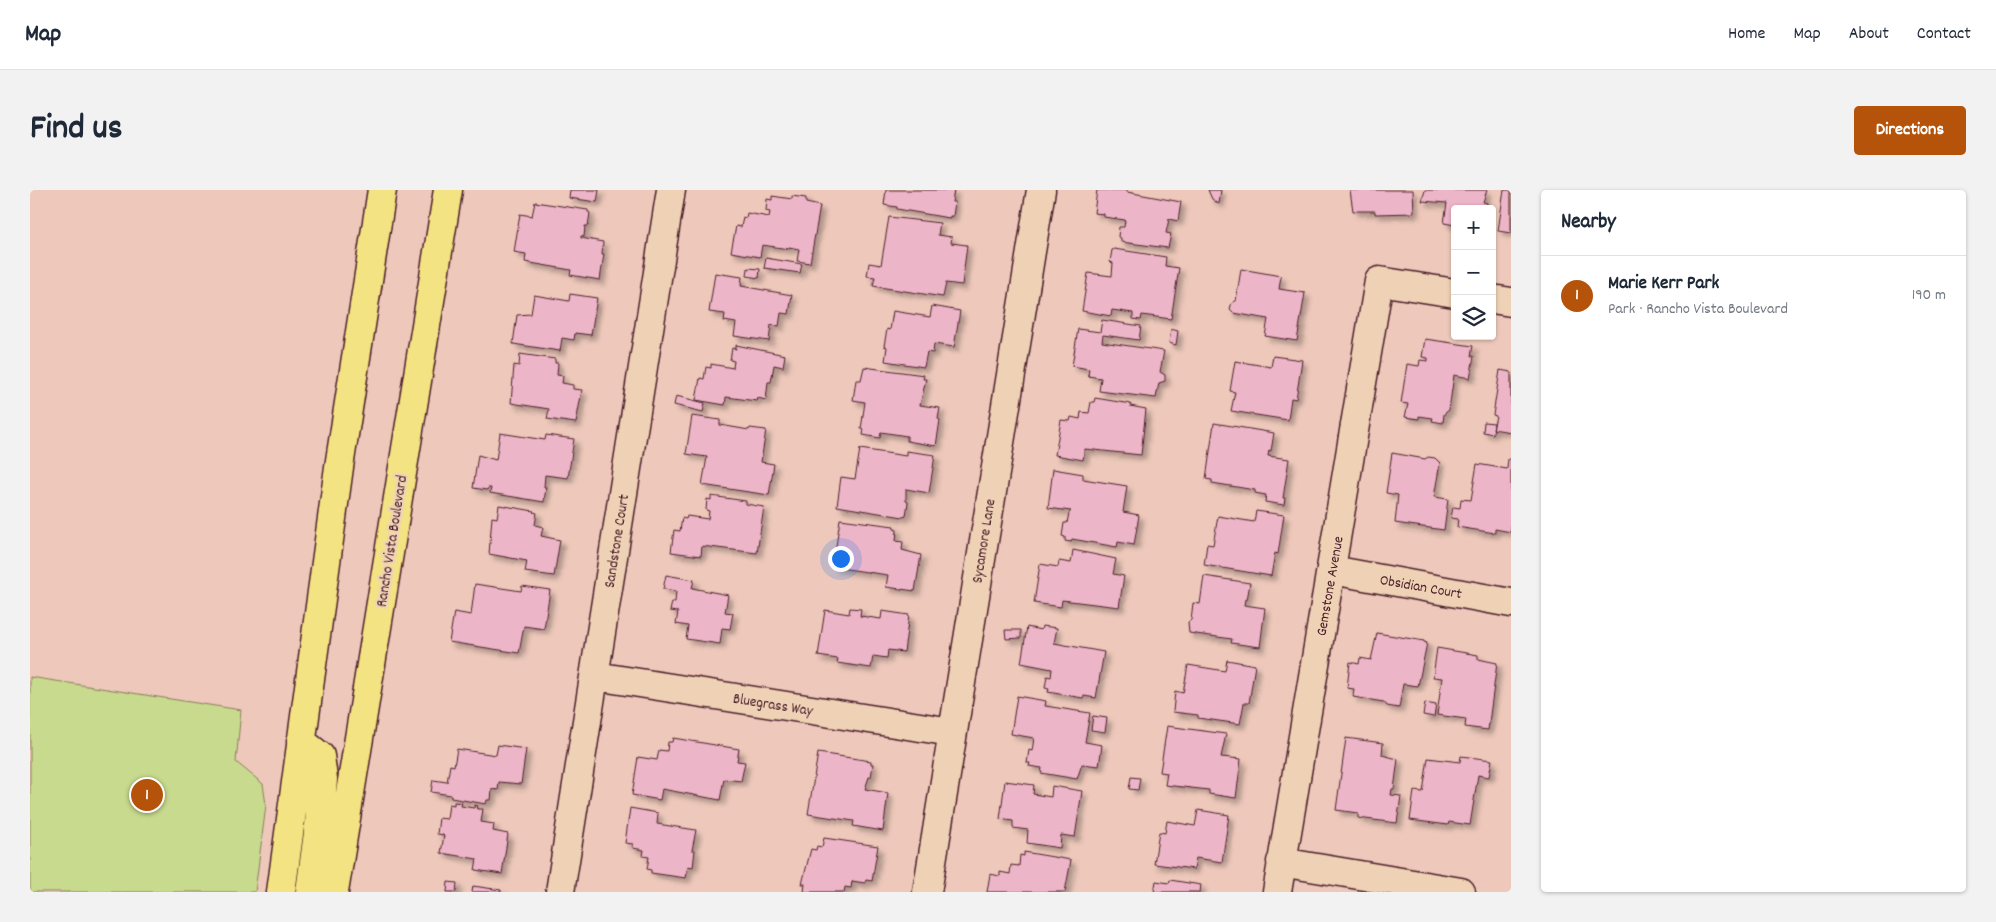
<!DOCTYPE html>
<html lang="en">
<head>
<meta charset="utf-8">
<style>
	body { margin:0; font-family:Dekko,sans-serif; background:#f2f2f3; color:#1f2937 }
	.controls { position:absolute; right:15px; top:15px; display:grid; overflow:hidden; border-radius:5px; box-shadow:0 1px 4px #0004 }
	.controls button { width:45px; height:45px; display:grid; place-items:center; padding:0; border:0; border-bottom:1px solid #e0e1e3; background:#fff; color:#1f2937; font:25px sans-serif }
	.you { position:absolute; left:810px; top:368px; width:18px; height:18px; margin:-12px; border:4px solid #fff; border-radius:50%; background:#1a73e8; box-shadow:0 0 0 8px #1a73e833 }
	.badge { display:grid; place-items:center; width:32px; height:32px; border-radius:50%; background:#b45309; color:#fff; font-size:16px; font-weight:700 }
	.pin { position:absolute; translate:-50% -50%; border:2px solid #fff; box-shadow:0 1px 5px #0006 }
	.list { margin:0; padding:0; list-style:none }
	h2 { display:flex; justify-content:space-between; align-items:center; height:65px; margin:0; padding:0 20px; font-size:21px }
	h2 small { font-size:16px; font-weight:400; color:#747a83 }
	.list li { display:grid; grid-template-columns:32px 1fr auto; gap:15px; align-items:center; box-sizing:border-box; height:80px; padding:0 20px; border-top:1px solid #e0e1e3 }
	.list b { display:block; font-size:19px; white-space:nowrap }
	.list p { margin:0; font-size:16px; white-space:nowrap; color:#747a83 }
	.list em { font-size:16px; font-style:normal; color:#747a83 }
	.icon { flex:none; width:28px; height:28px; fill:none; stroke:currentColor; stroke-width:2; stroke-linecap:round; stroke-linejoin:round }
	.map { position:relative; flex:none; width:1481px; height:702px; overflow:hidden; border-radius:5px }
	header { display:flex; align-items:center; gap:30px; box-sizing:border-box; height:70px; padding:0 25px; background:#fff; border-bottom:1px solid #e0e1e3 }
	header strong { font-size:24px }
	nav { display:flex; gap:28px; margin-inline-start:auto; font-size:18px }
	.intro { display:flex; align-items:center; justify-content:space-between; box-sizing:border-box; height:120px; padding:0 30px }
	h1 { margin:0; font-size:35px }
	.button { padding:12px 22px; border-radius:5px; background:#b45309; color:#fff; font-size:18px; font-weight:700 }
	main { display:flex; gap:30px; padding:0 30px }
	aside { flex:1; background:#fff; border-radius:5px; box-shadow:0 1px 4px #0004 }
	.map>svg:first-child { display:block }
	.green { fill:#c8da8e; stroke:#897c5c }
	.building { fill:#edb5c8; stroke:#4a1f2b; filter:url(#shadow) }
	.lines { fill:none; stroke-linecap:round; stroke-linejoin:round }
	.minor-casing { stroke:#4a1f2b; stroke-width:31 }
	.major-casing { stroke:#4a1f2b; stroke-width:31 }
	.minor { stroke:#efd2b5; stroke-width:28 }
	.major { stroke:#f4e382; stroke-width:28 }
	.labels { text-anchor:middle; stroke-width:5; stroke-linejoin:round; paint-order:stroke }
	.street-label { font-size:15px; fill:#4a1f2b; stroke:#efd2b5 }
</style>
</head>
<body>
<header>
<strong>Map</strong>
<nav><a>Home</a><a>Map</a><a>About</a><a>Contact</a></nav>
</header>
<div class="intro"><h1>Find us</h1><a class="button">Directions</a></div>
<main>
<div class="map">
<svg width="1481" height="702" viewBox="0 0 1481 702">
	<defs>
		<filter id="shadow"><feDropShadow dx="4.5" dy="4.5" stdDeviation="2.5" flood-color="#0004"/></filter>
	</defs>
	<rect width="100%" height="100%" fill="#eec9bb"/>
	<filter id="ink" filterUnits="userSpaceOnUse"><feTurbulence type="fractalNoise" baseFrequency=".02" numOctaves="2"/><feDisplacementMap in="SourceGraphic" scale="10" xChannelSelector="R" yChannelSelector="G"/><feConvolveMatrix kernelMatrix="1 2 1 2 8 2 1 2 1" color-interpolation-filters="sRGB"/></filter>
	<g filter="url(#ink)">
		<path class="green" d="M0 487 211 520 206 572 233 594 236 615 225 702H0Z"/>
		<path class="building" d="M540 0H569L567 12 539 8Z
			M856 0H924L922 12H925L923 26H920V28L913 27 867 19V17L854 15Z
			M1067 0H1097V2L1151 12 1148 31 1139 29 1136 43 1141 44 1138 58 1091 52V48L1088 47 1089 37H1094L1095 30 1074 27V24L1064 23Z
			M1178 0H1191L1189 14 1182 9Z
			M1320 0H1383L1384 23 1345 24V21H1323Z
			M1395 0H1457L1453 12 1457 13 1456 19H1425V35L1414 33 1417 13 1392 11Z
			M1474 0H1481V43L1468 41Z
			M742 6 762 9V6L776 8V13L790 16 780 73 767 71 769 59 759 57V59L732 55 730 67 701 62 706 36 711 37 713 27 716 28 717 23 739 27 740 22 736 21 737 9 742 10Z
			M505 12 558 20V22L560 23 558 36H555L554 47 551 46V48L573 52 572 64H574L570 90 540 85 541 80 495 72 496 64 484 62 490 24 502 26Z
			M859 27 910 33 908 45 922 47 921 53 937 55 932 95 916 93 913 107 843 96 845 87 837 86 839 73 851 75Z
			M1084 59 1136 67 1135 76 1149 78 1141 129 1112 125 1111 130 1103 129V123L1082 120 1081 126 1052 121 1058 83 1082 86 1083 73 1080 72 1082 60Z
			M736 68 772 74 770 83 734 78Z
			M718 78 730 79 729 88 717 86Z
			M1211 79 1251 86 1249 99 1275 103 1267 151 1235 146 1238 129 1203 123 1200 120 1201 115 1204 111H1206Z
			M685 83 712 87 711 96 762 105 759 124 751 123 749 136 741 135 739 151 704 146 706 133 694 131 695 124 679 122Z
			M540 104 567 108 561 145 545 143 544 150 532 148 530 161 483 154 487 125 501 124 504 105 539 111Z
			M902 116 930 121 924 157 904 154 903 163 897 162 894 177 855 171 857 157 854 156 857 139 860 140 863 121 900 127Z
			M1072 130 1111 136 1109 150 1073 145 1072 152 1134 161 1130 182 1135 185V191L1129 193 1126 208 1069 201 1071 188 1058 186 1059 179 1042 176 1048 139 1070 142Z
			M1141 139 1148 141 1146 155 1139 153Z
			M1395 149 1443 156 1441 166H1444L1440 188 1424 185 1419 220 1414 224 1413 233 1402 231 1403 228 1389 226V229L1375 227 1378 214 1371 213 1377 174 1389 176 1390 170 1398 171V168L1392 167Z
			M706 155 755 165 753 177 744 175 741 192H738L736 210 728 208 727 211 696 207 695 215 666 210 670 188 674 189 676 177 681 178V174L703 178 704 171 700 170 702 158 706 159Z
			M490 164 525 169V173H528L527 185 533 186 532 193 543 195V199L552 200 546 233 517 229 519 219 481 213 484 175 489 176Z
			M1243 166 1272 170 1266 209 1261 208 1258 230 1201 221 1205 202 1200 201 1205 171 1241 177Z
			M834 177 894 185 893 189H896L890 215 910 218 908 229 910 230 906 256 877 251V246L851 242 850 248 833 245 834 239H831L835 212 823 210 826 190H831Z
			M1470 180 1481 182V242L1463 239 1466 226 1463 225Z
			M646 206 675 213 673 222 644 215Z
			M1065 208 1101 214 1100 216 1116 219 1111 265 1055 259 1053 270 1025 265 1031 230 1040 231 1041 227 1050 229 1051 222 1059 223 1061 212H1064Z
			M662 226 690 230V235L719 240 720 238 736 240 731 272 744 274 739 305 672 295 677 267 656 264Z
			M1454 232 1464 233 1463 244 1453 242Z
			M1184 233 1244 243 1241 261 1239 260 1238 266 1259 269 1253 308H1255L1254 315 1235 312 1236 305 1225 303V300L1182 293V290L1176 289Z
			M470 243 515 250 516 245 544 249 538 288 515 285 514 297H516L514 312 460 303 461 298H458L457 300 443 298 448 265 466 270Z
			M830 259 876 266V261L905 265 899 303 876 299V311L878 312 876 326 873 327 807 316 811 287 825 289Z
			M1362 263 1395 269 1398 267 1405 268 1410 273 1404 307 1418 309 1414 340 1365 333 1368 305 1356 303Z
			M1478 269H1481V342L1465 339V343L1427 337 1428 329 1421 328 1423 317 1430 318 1431 309 1441 310 1447 274 1477 279Z
			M1023 279 1053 284V289L1097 296 1093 322 1109 325 1104 355 1088 352 1087 357 1042 349 1041 352 1035 351V347L1032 346 1034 333H1037L1039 323 1041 321 1018 318Z
			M681 306 716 311V314L734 317 727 363 672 356 671 366 641 362 644 340 650 341 652 328 656 329 657 326 678 329 679 321 676 320 677 309 681 310Z
			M469 315 504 321 503 322 507 323 505 335 513 337 511 346 530 350 524 386 495 382 497 371 459 364 462 327 467 328Z
			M1226 321 1254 325 1248 364 1245 363 1241 386 1174 375 1177 354 1183 355 1188 326 1224 332Z
			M810 329 864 336V339L867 340 866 351 873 352 872 360 891 365 885 401 856 397 858 385 803 377Z
			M1043 360 1086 369 1083 384 1094 386 1089 417 1032 410 1031 417 1004 413 1010 374 1028 377 1029 371 1041 373Z
			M636 385 664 390 662 398 698 405 695 422 703 423 700 439 692 438 690 454 656 449 658 436 646 434 648 422 640 421 642 412H645L646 401 633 399Z
			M1174 386 1220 393 1217 410 1215 409 1214 415 1235 418 1230 457 1201 453 1202 449 1159 443 1158 432 1161 430 1163 413 1170 414Z
			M445 394 491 401 492 396 520 400 514 439 494 436 489 463 419 452 424 422 441 425Z
			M820 418 831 419 830 426 851 429 852 421 879 425 874 462 858 460 857 468 843 466 841 478 807 473 808 469 788 466 795 420 819 424Z
			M1012 436 1027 438 1024 453 1074 462 1066 508 1054 506 1053 508 1018 502 1019 499 1015 498 1017 486 1021 487 1022 479 991 473 997 437 1011 440Z
			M975 440H991V448L976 449Z
			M1347 443 1394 451V452L1397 453 1388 496 1373 494 1369 518 1357 516 1354 512 1323 507 1324 499 1317 498 1320 472 1329 474 1330 468 1341 470Z
			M1407 458 1448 465V469L1467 473 1458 540 1435 537 1436 529 1407 525 1412 488 1403 487Z
			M1197 470 1225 475 1219 513H1214L1210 534 1168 528V525L1143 522 1145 501 1153 503 1158 475 1195 481Z
			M987 506 1016 511 1015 516 1060 523 1055 552 1072 555 1069 576 1052 574 1047 589 1011 583 1012 578 999 576 1000 573H997L999 560 1002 561 1004 548 981 544Z
			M1395 513 1406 515 1404 527 1393 525Z
			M1063 526 1077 528 1075 542 1061 540Z
			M1137 536 1196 544 1191 567 1211 569 1206 608 1179 604V600L1135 595 1137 583 1130 582Z
			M643 548 709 559 707 571 715 572 711 591 694 589 690 610 632 599 630 610 602 605 608 567 627 570 629 560 637 561 638 552H642Z
			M1316 548 1353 553 1352 565 1368 569 1364 599H1362L1361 605 1371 606 1367 633 1328 628V623L1306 620Z
			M468 555 496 559 491 594 469 592 468 600 462 599 461 610H457L456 614 421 608V605L401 602 403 590 417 592 420 575 424 576 427 559 466 565Z
			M788 563 841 571V574H843L841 587H839L835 599 858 603 853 641 823 636 824 631 778 624Z
			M1431 566 1462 570 1459 587 1448 585 1440 635 1419 632 1418 635 1380 630 1384 601 1393 602 1398 568 1430 572Z
			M1101 587 1110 588 1108 600 1099 599Z
			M975 591 1004 595 1003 604 1021 607 1022 596 1052 601 1045 647 1031 645 1030 658 997 653 998 640 983 638V631L970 629Z
			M424 612 432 613 431 616 444 618 445 615 448 616 447 619H453L451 632 464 634 463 641 478 644 472 684 445 680 447 669 411 663 414 645 407 644 409 628 417 629 419 614 424 615Z
			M600 618 628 623 627 634 666 640 662 660H665L663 677 658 676 656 688 621 683V680L617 679 619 667 613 666 614 660 603 658V654L595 653Z
			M1168 620 1199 625 1192 672 1166 668 1164 679 1124 674 1129 642 1135 643 1137 631 1165 636Z
			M794 648 848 656 842 691 836 690 835 693 822 691 821 698 815 697 814 702H774L775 694H772L781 659 786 660 787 656 792 657Z
			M994 662 1041 670 1035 702H957L960 684 970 686V682L980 684 981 675 989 676 990 665 994 666Z
			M1140 690 1171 695 1170 702H1124L1126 691 1139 693Z
			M418 692 427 693 426 702H417Z
			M443 696 471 700V702H442Z"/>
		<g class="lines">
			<g class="minor-casing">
				<path id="minor" d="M1462 109 1481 112
					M1302 380 1481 413
					M565 486 922 542
					M1251 672 1431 702
					M530 702 641 0
					M897 702 1011 0
					M1247 702 1349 91 1425 103"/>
			</g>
			<g class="major-casing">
				<path id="major" d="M271 551 290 566 293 589 289 636 280 702
					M251 702 309 277 352 0
					M304 702 418 0"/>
			</g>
			<use href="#minor" class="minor"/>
			<use href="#major" class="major"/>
		</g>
	</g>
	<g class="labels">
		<g class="street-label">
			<text transform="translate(361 351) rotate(-81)" y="5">Rancho Vista Boulevard</text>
			<text transform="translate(586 351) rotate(-81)" y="5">Sandstone Court</text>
			<text transform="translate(953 351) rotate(-81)" y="5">Sycamore Lane</text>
			<text transform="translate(1299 396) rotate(-80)" y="5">Gemstone Avenue</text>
			<text transform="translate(1391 396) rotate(10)" y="5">Obsidian Court</text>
			<text transform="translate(743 514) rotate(9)" y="5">Bluegrass Way</text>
		</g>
	</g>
</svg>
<div class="controls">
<button>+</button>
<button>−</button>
<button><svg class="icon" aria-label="layers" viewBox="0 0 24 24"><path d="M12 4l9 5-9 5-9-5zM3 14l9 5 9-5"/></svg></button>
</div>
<div class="you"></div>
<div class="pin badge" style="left:117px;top:605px">1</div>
</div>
<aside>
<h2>Nearby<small></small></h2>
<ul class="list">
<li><span class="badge">1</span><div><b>Marie Kerr Park</b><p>Park · Rancho Vista Boulevard</p></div><em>190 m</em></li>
</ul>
</aside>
</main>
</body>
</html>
